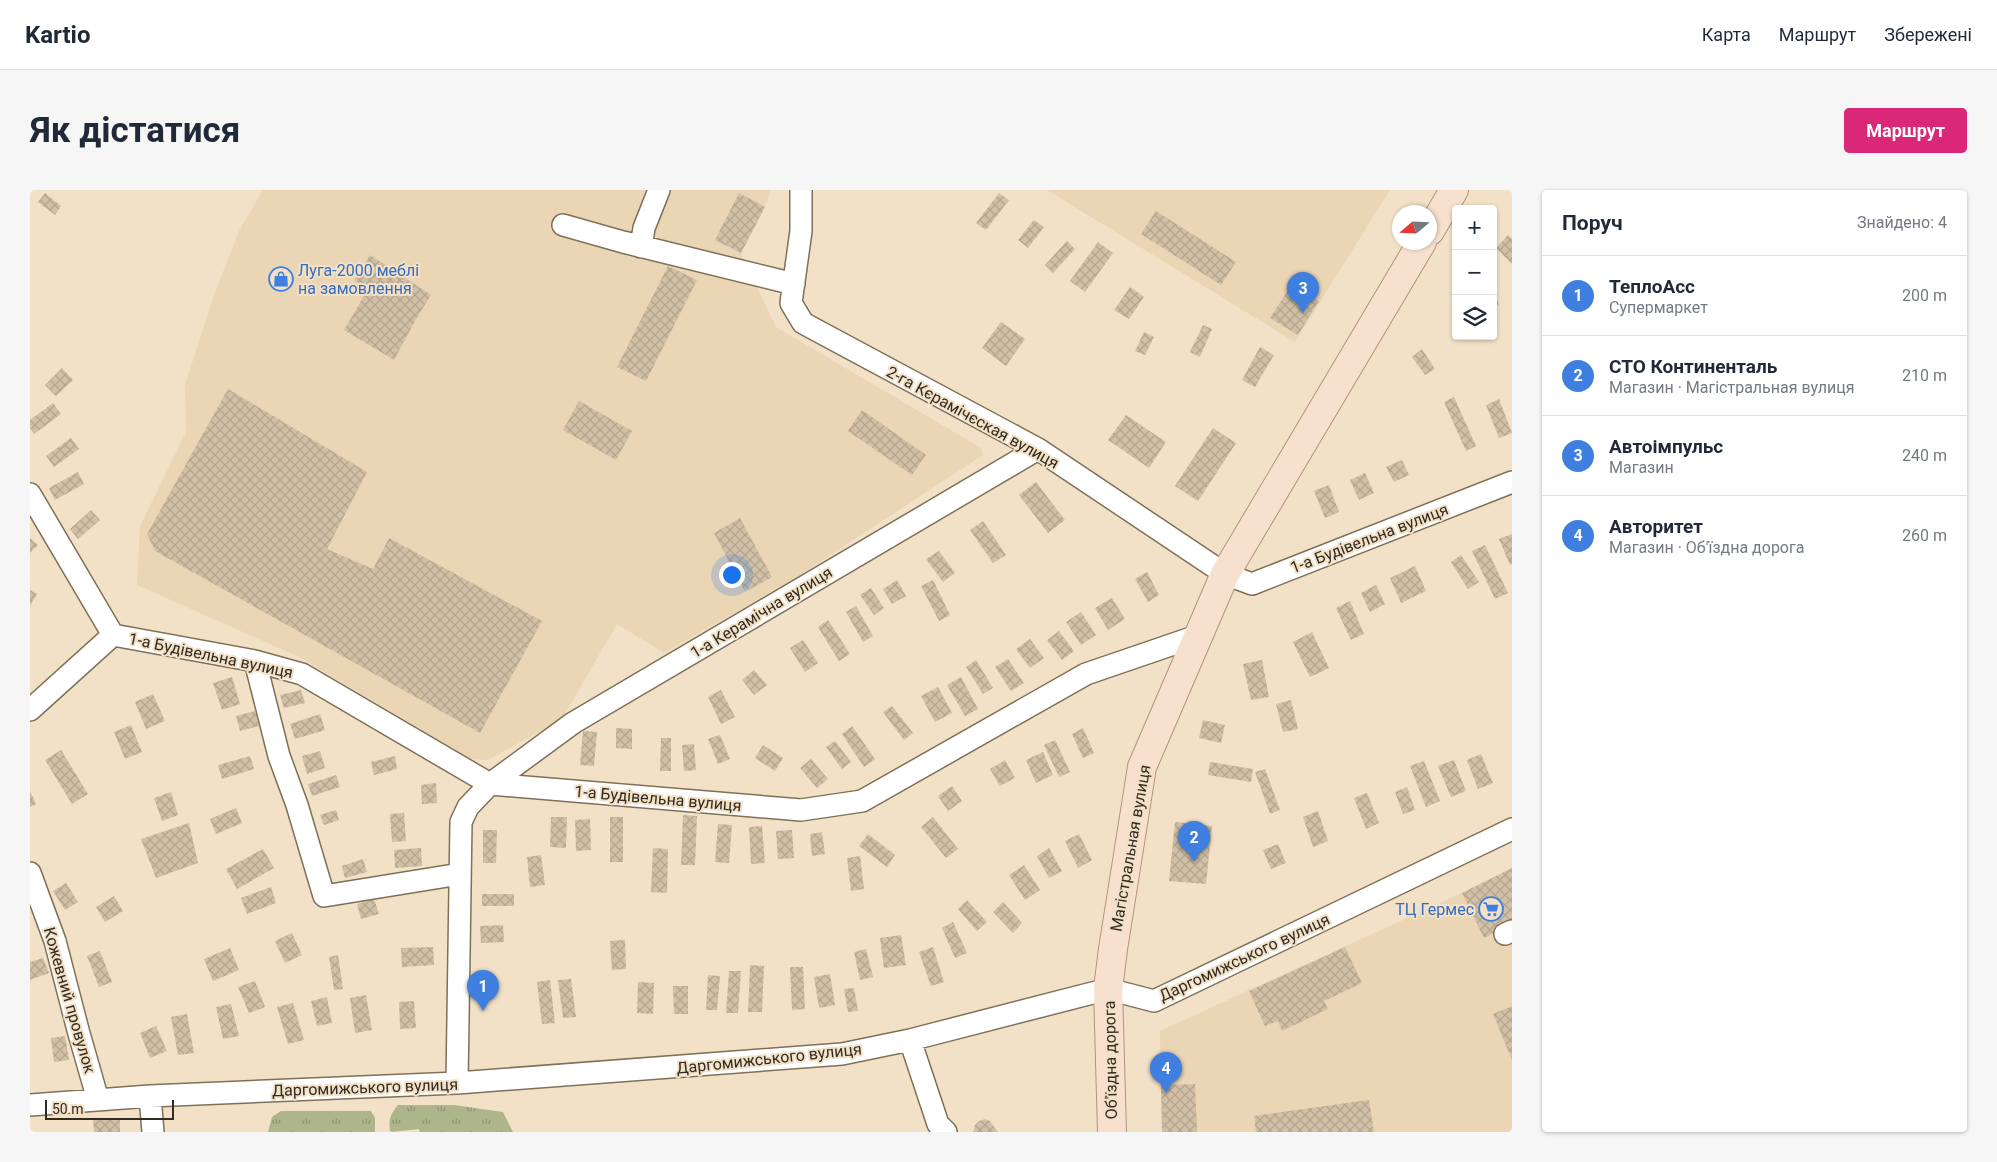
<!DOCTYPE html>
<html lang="uk">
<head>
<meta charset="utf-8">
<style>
	body { margin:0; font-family:Roboto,sans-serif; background:#f6f6f7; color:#1f2937 }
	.controls { position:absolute; right:15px; top:15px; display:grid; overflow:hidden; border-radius:5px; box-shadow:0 1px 4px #0004 }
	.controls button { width:45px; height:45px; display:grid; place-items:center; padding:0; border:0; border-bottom:1px solid #e0e1e3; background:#fff; color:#1f2937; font:25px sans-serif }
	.compass { position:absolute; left:1362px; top:15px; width:45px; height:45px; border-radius:50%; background:#fff; box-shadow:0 1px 4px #0004; rotate:251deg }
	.scale { position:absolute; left:15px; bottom:12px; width:129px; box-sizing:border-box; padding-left:5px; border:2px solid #322b21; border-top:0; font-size:14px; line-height:18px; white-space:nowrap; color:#322b21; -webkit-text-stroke:4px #f2e1c7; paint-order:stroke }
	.you { position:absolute; left:701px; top:384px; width:18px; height:18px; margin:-12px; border:4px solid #fff; border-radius:50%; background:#1a73e8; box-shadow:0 0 0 8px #1a73e833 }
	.badge { display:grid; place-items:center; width:32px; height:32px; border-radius:50%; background:#db2777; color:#fff; font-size:16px; font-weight:700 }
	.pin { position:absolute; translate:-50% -41px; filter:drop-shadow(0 1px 2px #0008) }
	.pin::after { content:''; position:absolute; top:26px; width:18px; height:15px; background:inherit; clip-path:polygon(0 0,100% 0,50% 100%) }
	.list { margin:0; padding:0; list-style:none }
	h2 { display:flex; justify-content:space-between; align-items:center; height:65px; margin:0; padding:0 20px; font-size:21px }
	h2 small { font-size:16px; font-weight:400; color:#747a83 }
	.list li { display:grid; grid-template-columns:32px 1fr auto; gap:15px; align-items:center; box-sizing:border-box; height:80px; padding:0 20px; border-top:1px solid #e0e1e3 }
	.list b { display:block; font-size:19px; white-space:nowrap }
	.list p { margin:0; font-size:16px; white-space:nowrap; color:#747a83 }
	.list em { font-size:16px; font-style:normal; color:#747a83 }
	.icon { flex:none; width:28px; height:28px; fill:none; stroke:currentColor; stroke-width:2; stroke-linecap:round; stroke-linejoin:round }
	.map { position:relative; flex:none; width:1482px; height:942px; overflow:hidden; border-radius:5px }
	header { display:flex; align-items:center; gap:30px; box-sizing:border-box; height:70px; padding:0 25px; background:#fff; border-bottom:1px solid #e0e1e3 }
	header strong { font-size:24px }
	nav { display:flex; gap:28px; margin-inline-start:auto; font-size:18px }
	.intro { display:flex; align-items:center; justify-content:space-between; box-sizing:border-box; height:120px; padding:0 30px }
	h1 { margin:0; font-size:35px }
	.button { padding:12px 22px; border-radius:5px; background:#db2777; color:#fff; font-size:18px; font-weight:700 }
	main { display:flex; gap:30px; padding:0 30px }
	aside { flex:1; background:#fff; border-radius:5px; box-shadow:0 1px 4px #0004 }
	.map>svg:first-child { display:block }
	.built { fill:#ead5b5 }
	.grass { fill:url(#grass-tufts) }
	.building { fill:url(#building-cross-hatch) }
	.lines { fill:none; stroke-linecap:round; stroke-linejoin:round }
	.minor-casing { stroke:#7f7058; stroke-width:24 }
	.major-casing { stroke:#b0947c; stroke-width:30 }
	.minor { stroke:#fff; stroke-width:21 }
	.major { stroke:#f8e0ce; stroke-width:28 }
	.labels { text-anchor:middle; stroke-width:4; stroke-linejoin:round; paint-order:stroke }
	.shop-label { font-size:16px; fill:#366cbe; stroke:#f2e1c7; text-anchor:start }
	.street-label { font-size:16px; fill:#322b21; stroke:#f2e1c7 }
</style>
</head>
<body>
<header>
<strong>Kartio</strong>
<nav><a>Карта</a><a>Маршрут</a><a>Збережені</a></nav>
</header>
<div class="intro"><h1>Як дістатися</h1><a class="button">Маршрут</a></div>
<main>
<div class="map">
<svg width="1482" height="942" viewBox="0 0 1482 942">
	<defs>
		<pattern id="grass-tufts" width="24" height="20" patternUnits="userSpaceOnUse" patternTransform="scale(1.25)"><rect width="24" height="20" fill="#afb58a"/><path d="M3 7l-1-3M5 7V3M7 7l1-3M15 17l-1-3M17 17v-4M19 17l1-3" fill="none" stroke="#8f9370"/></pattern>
		<pattern id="building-cross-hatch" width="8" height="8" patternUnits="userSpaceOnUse" patternTransform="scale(1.25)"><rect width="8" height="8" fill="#d1c0a6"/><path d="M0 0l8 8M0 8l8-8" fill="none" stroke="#b4a58f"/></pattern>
	</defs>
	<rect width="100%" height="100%" fill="#f2e1c7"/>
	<path class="built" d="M233 0H740L737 11 711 63 746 137 951 258 953 265 762 390 634 463 587 434 532 529 458 570 441 569 269 467 107 395 110 336 156 242 155 195 184 105 209 41Z
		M1017 0H1360L1265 152Z
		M1482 678V942H1132L1130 841 1432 703Z"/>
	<path class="grass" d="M368 915H424L473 922 483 942H390L389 939 362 942 360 941C358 930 361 923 368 915Z
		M251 921H341L345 928V942H238L242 927Z"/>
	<path class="building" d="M15 3 31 16 25 25 8 12Z
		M709 3 735 17 711 63 685 50Z
		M969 3 979 10 956 40 946 33Z
		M1126 21 1206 72 1191 95 1111 44Z
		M1004 30 1014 37 998 58 988 50Z
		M1478 45 1482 49V74L1466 58Z
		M1037 51 1045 59 1023 83 1015 75Z
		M1068 52 1083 63 1055 102 1040 91Z
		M340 65 401 105 386 129 364 170 314 140 338 99 324 90Z
		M638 76 667 90 616 191 587 177Z
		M1262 94 1289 111 1268 145 1240 128Z
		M1100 97 1114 107 1099 129 1084 120Z
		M1463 98 1469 115 1463 118Z
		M971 132 995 149 976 176 952 158Z
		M1173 135 1182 139 1170 167 1160 162Z
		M1114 142 1124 147 1115 165 1105 161Z
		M1230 157 1244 165 1225 197 1212 190Z
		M1392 159 1405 179 1395 185 1382 167Z
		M32 178 43 190 26 206 15 195Z
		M198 199 337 282 297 359 343 379 359 348 512 431 450 543 125 361 117 344Z
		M1424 207 1446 256 1436 261 1414 212Z
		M1469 209 1482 243 1469 248 1456 215Z
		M549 211 602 241 586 270 533 240Z
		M23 213 31 224 4 244 0 238V230Z
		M832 220 896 265 882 285 818 241Z
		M1096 225 1136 252 1119 278 1078 250Z
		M1183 238 1206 253 1168 311 1145 296Z
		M41 248 49 259 24 277 16 266Z
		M1372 270 1379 285 1364 292 1356 277Z
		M48 282 54 294 25 310 19 298Z
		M1335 283 1344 303 1329 310 1320 290Z
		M1006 292 1035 330 1018 343 989 305Z
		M1299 295 1309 322 1295 328 1284 301Z
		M61 320 70 330 48 349 40 339Z
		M710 328 742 387 715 402 684 343Z
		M953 331 976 365 963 373 940 340Z
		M1482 344V374L1480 375 1469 349Z
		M0 348 8 355 0 363Z
		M1455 355 1478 403 1465 409 1442 361Z
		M909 361 925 383 913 392 896 369Z
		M1431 365 1449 392 1438 399 1421 372Z
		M1385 376 1396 401 1371 413 1360 388Z
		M1117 382 1129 405 1118 412 1105 389Z
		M867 390 876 406 862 414 853 399Z
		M903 390 920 425 909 431 891 396Z
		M1346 395 1355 414 1340 422 1331 403Z
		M841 398 854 418 844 425 830 405Z
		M0 400 7 404 0 416Z
		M1082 408 1095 429 1078 440 1065 418Z
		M1320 411 1334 444 1321 450 1306 418Z
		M826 416 843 446 833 452 816 422Z
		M1051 422 1066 445 1051 455 1036 432Z
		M798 430 820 464 809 471 788 437Z
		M1029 441 1044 461 1032 470 1017 450Z
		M1282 442 1299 478 1280 487 1263 452Z
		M1000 449 1014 468 1000 478 986 459Z
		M773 450 788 473 775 482 760 458Z
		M978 469 994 493 981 501 965 477Z
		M946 470 963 498 953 504 936 477Z
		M1232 470 1239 507 1221 510 1213 474Z
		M724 480 737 495 724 505 712 490Z
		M202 487 210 514 192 520 183 493Z
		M931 487 948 519 935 526 917 495Z
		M908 497 922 523 905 532 891 506Z
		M271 500 275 513 254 518 250 505Z
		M691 500 705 527 691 534 678 507Z
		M123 504 135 531 116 539 105 512Z
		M1261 510 1268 539 1253 542 1246 514Z
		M862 516 883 543 874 550 853 522Z
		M225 521 229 536 210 541 206 526Z
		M290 524 295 540 265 549 260 534Z
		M1173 530 1195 535 1191 553 1169 548Z
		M101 535 112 562 95 569 84 542Z
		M822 536 845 569 834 577 812 544Z
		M586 538 602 539V559L586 558Z
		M1053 538 1064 563 1053 568 1042 544Z
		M553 541 567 542 564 576 550 575Z
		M690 545 700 569 688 574 678 549Z
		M631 548H641V581H630Z
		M1025 550 1040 582 1029 587 1014 555Z
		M805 551 821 572 812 579 796 557Z
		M664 554 666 580 654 581 652 555Z
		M733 555 753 568 745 581 725 568Z
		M31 560 58 604 42 614 15 570Z
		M290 561 295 578 277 584 272 566Z
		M1013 562 1023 585 1006 593 996 570Z
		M1451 564 1463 593 1448 599 1437 570Z
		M220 566 224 579 192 589 188 575Z
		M365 566 367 579 344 585 341 572Z
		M781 569 798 589 787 598 770 578Z
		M975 570 985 588 970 596 960 579Z
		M1424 570 1436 601 1421 607 1408 576Z
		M1394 571 1410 611 1396 617 1380 576Z
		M1180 572 1223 579 1221 592 1178 585Z
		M1235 579 1250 620 1240 624 1225 582Z
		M306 585 310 597 282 606 278 594Z
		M406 593 407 613 392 614 391 595Z
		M922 596 932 611 918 621 908 606Z
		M1377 597 1385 620 1373 624 1365 602Z
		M0 601 6 614 0 617Z
		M141 602 148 625 132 631 124 608Z
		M1337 603 1349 633 1336 639 1324 608Z
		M206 618 212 633 186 644 180 629Z
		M306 620 309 630 294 635 290 625Z
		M1288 621 1298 651 1283 657 1273 627Z
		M374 623 376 651 362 652 360 624Z
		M653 625 667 626 665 675H651Z
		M521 627H537L536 658 520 657Z
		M580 627H593V672H580Z
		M903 627 928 659 916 668 891 637Z
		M560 629 561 660 546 661 545 630Z
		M1145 632 1182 636 1176 694 1139 691Z
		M159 633 168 673 126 688 111 649Z
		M688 634 702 635 699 673 685 672Z
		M732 636 735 673 721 674 719 637Z
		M453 640H467L466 673H453Z
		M762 640 764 668 748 669 746 641Z
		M792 642 795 664 782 666 780 644Z
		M838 644 865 665 857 677 829 656Z
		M1049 644 1062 670 1048 678 1035 651Z
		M1248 654 1256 673 1241 679 1233 660Z
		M391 658 392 676 365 678 364 660Z
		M623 658 638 659 637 703 621 702Z
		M1019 658 1032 681 1019 688 1007 666Z
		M233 659 244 678 207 699 196 679Z
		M511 665 515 695 500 697 497 667Z
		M830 666 834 699 821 701 817 668Z
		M333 669 337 682 315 688 312 676Z
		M994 675 1010 700 995 710 979 685Z
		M1482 678V734L1454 748 1432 703Z
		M36 693 48 712 35 720 23 701Z
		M241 697 246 713 217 724 211 708Z
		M452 704H484V716H452Z
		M84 706 93 721 75 732 66 717Z
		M344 709 349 724 331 729 327 714Z
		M937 710 957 732 947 741 928 719Z
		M973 712 992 733 983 743 963 722Z
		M923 732 937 763 925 768 912 738Z
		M473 735 474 752 451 753 450 736Z
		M262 743 272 765 255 773 245 751Z
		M871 745 876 775 854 778 850 748Z
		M595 750 596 779 582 780 580 751Z
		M403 757 404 775 372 777 371 758Z
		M903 757 914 792 901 796 889 762Z
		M1315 757 1332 793 1294 811 1298 819 1252 841 1248 831 1235 836 1219 801Z
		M200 758 209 780 183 791 174 769Z
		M836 759 843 787 830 790 824 762Z
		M70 761 82 792 69 797 57 766Z
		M308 765 313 799 304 800 299 767Z
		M13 768 19 783 0 790V772Z
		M720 775 734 776 732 822H718Z
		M760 777H773L775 819 762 820Z
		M699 781H711L708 823H696Z
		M800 784 805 815 789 818 784 787Z
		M678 785 690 786 687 820H676Z
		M541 789 546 827 533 828 528 790Z
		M520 790 525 833 512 834 507 792Z
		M225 791 235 817 219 823 208 797Z
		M608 792 624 793 623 824 607 823Z
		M643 796H658V824H644Z
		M824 798 828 821 818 822 814 799Z
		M336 805 342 840 325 843 320 808Z
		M297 807 302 833 287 836 281 811Z
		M384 811 386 838 370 839 369 812Z
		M263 813 274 850 258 854 247 817Z
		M201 814 209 846 193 849 186 817Z
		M1482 816V870L1463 824Z
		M157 824 164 863 148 865 141 827Z
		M126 836 137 861 120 868 110 843Z
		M35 846 39 870 24 872 21 848Z
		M1165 894 1167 942H1132L1131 895Z
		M1339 910 1344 942H1226L1224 926Z
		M63 929H90V942H64Z
		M955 929 960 931 968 942H943L945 935 949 931Z"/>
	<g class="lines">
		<g class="minor-casing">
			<path id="minor" d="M771 0V41L761 113 773 133 1008 259 1195 384 1222 394 1482 292
				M533 35 593 52 764 94
				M611 57 614 38 629 0
				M0 304 83 445
				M83 445 225 471 272 484 460 594 771 620 832 611 1056 484 1167 446
				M225 471 249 566 267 615 294 706 430 684
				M0 520 83 445
				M0 683 25 751 48 840 68 910
				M1475 744 1482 741
				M880 850 908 934 916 942
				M427 893 431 632 438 617 460 594 543 533 1008 259
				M120 906 123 942
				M0 915 120 906 427 893 812 864 880 850 1078 799 1124 811 1482 639"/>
		</g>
		<g class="major-casing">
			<path id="major" d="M1400 41 1424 0
				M1082 942 1078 799 1083 759 1112 577 1195 384 1392 52"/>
		</g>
		<use href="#minor" class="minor"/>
		<use href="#major" class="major"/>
	</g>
	<defs>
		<g id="shop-ring" transform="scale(1.25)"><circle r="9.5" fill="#f2e1c7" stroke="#3f7fe0" stroke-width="1.5"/><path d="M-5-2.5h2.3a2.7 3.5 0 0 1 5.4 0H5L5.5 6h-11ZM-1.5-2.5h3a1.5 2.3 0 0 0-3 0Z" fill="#3f7fe0"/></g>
		<g id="supermarket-ring" transform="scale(1.25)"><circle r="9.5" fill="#f2e1c7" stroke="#3f7fe0" stroke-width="1.5"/><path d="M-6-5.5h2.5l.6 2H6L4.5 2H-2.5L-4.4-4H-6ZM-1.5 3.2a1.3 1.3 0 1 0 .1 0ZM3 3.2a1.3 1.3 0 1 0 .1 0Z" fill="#3f7fe0"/></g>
	</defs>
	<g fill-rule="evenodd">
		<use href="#shop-ring" x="251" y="89"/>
		<use href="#supermarket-ring" x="1461" y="719"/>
	</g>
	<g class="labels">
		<g class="shop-label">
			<text x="268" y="86">Луга-2000 меблі<tspan x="268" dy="18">на замовлення</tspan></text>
			<text x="1444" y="725" text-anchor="end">ТЦ Гермес</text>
		</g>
		<g class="street-label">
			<text transform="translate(943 227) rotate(29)" y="6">2-га Кєрамічєская вулиця</text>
			<text transform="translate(1339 348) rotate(-21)" y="6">1-а Будівельна вулиця</text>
			<text transform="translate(731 422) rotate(-31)" y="6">1-а Керамічна вулиця</text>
			<text transform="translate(181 465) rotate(12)" y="6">1-а Будівельна вулиця</text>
			<text transform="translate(628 608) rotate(5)" y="6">1-а Будівельна вулиця</text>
			<text transform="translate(1100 658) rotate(-80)" y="6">Магістральная вулиця</text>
			<text transform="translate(1214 767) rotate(-25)" y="6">Даргомижського вулиця</text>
			<text transform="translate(40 810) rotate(74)" y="6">Кожевний провулок</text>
			<text transform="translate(739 868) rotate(-6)" y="6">Даргомижського вулиця</text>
			<text transform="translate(1080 870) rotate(-91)" y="6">Об'їздна дорога</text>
			<text transform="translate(335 897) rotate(-2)" y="6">Даргомижського вулиця</text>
		</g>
	</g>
</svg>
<div class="controls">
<button>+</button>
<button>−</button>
<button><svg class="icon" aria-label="layers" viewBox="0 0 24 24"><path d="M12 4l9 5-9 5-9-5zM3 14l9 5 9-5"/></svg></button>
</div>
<svg class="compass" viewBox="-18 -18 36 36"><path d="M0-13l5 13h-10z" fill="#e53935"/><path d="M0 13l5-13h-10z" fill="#747a83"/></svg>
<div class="scale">50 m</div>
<div class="you"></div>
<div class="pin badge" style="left:453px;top:821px;background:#3f7fe0">1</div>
<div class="pin badge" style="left:1164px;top:672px;background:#3f7fe0">2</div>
<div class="pin badge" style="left:1273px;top:123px;background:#3f7fe0">3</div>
<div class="pin badge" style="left:1136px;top:903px;background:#3f7fe0">4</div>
</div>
<aside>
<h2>Поруч<small>Знайдено: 4</small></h2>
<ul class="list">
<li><span class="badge" style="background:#3f7fe0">1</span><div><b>ТеплоАсс</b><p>Супермаркет</p></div><em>200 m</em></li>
<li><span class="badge" style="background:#3f7fe0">2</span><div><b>СТО Континенталь</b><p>Магазин · Магістральная вулиця</p></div><em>210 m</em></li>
<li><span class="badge" style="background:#3f7fe0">3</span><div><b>Автоімпульс</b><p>Магазин</p></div><em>240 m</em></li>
<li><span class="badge" style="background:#3f7fe0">4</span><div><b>Авторитет</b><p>Магазин · Об'їздна дорога</p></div><em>260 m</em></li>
</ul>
</aside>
</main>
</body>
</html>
